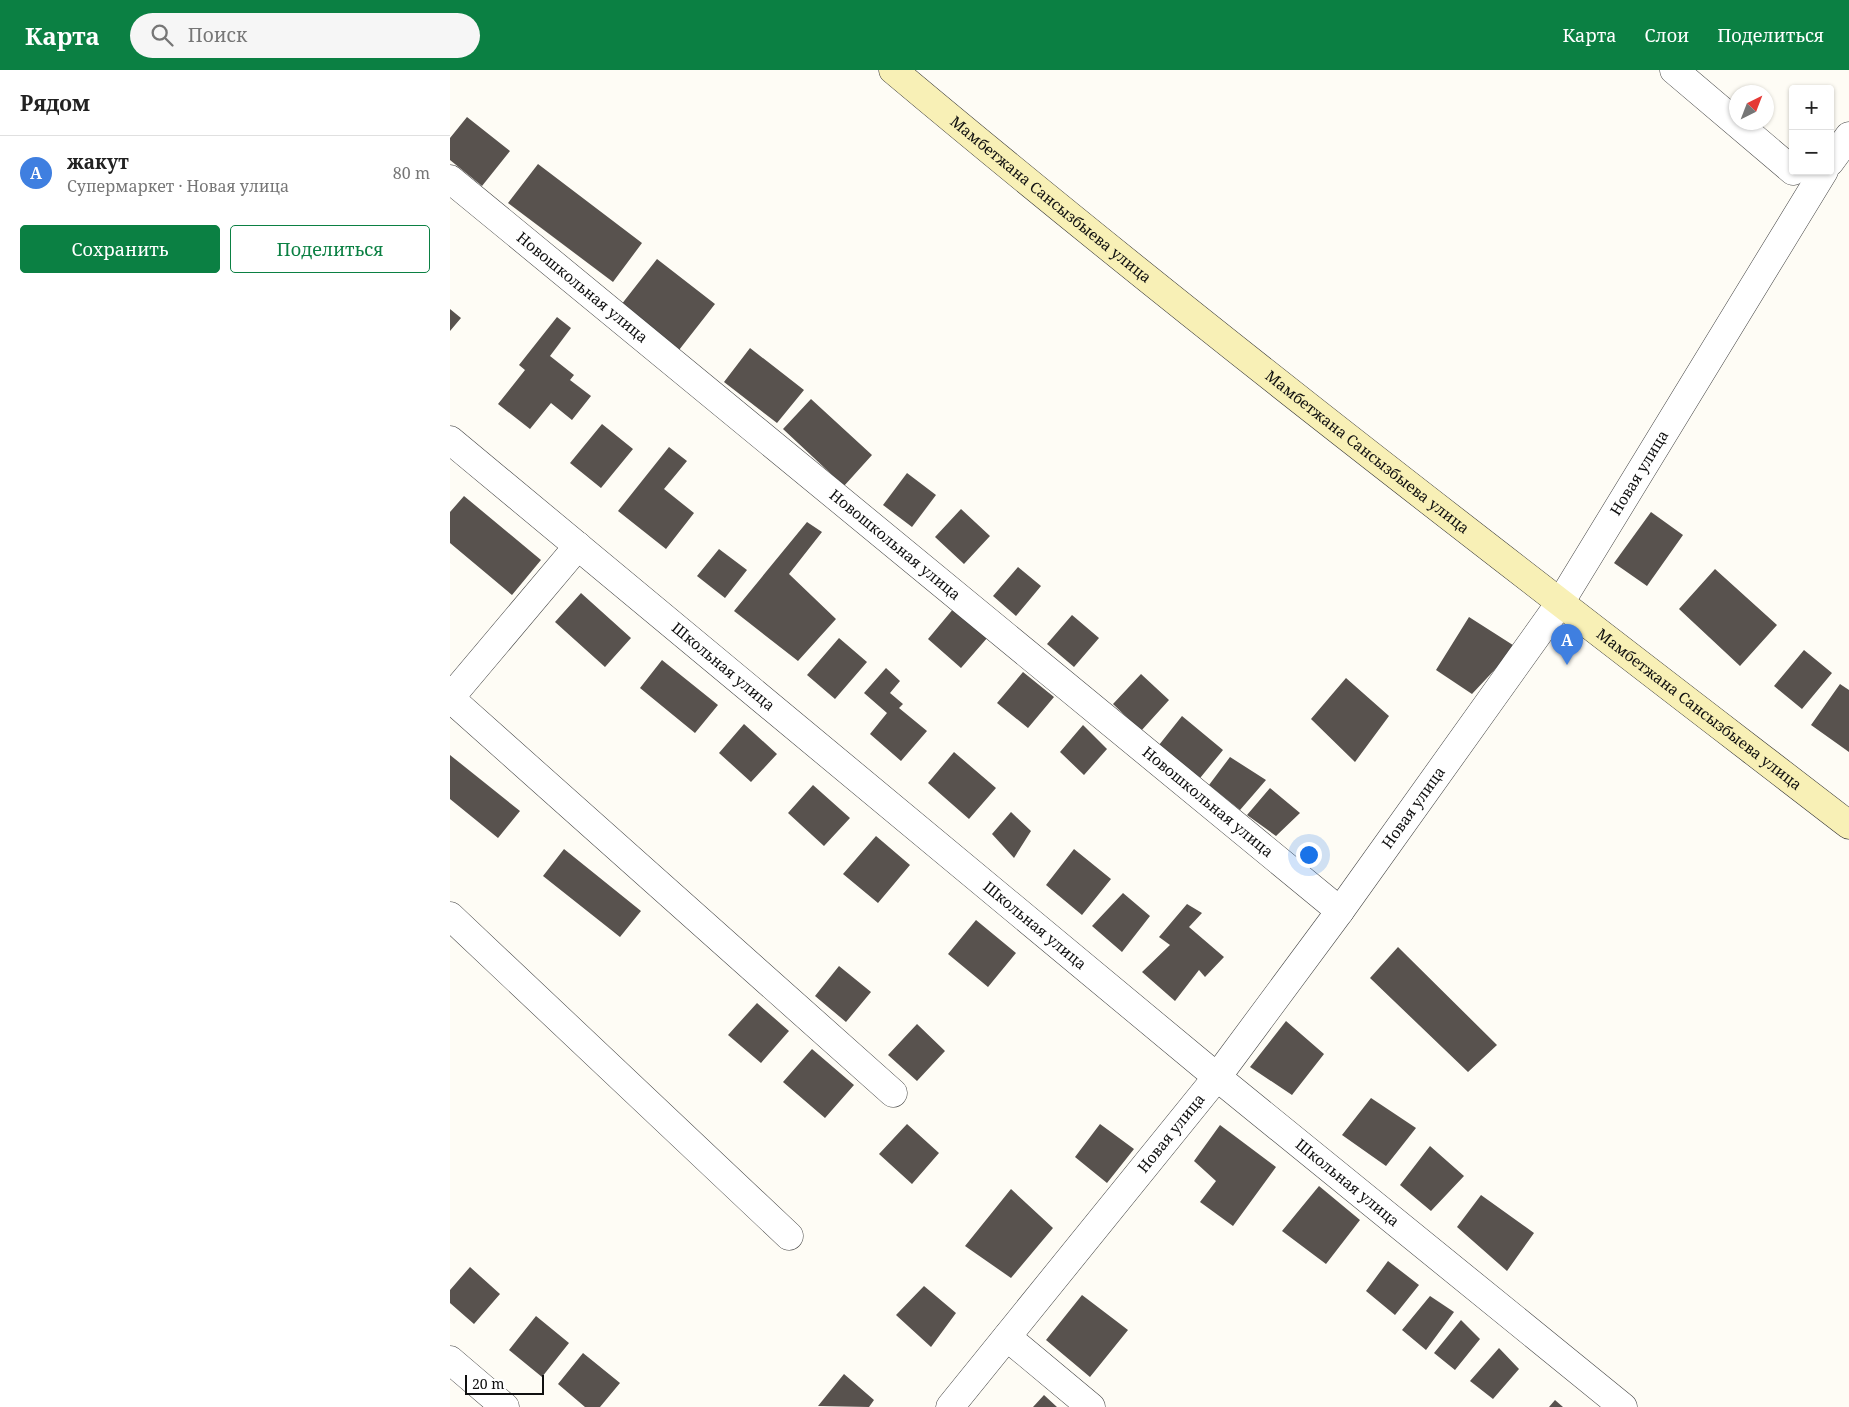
<!DOCTYPE html>
<html lang="ru">
<head>
<meta charset="utf-8">
<style>
	body { margin:0; font-family:"Noto Serif",serif; background:#f6f6f6; color:#222 }
	.controls { position:absolute; right:15px; top:15px; display:grid; overflow:hidden; border-radius:5px; box-shadow:0 1px 4px #0004 }
	.controls button { width:45px; height:45px; display:grid; place-items:center; padding:0; border:0; border-bottom:1px solid #e0e0e0; background:#fff; color:#222; font:25px sans-serif }
	.compass { position:absolute; left:1279px; top:15px; width:45px; height:45px; border-radius:50%; background:#fff; box-shadow:0 1px 4px #0004; rotate:42deg }
	.scale { position:absolute; left:15px; bottom:12px; width:79px; box-sizing:border-box; padding-left:5px; border:2px solid #101010; border-top:0; font-size:14px; line-height:18px; white-space:nowrap; color:#101010; -webkit-text-stroke:4px #fff; paint-order:stroke }
	.you { position:absolute; left:858px; top:784px; width:18px; height:18px; margin:-12px; border:4px solid #fff; border-radius:50%; background:#1a73e8; box-shadow:0 0 0 8px #1a73e833 }
	.badge { display:grid; place-items:center; width:32px; height:32px; border-radius:50%; background:#0b8043; color:#fff; font-size:16px; font-weight:700 }
	.pin { position:absolute; translate:-50% -41px; filter:drop-shadow(0 1px 2px #0008) }
	.pin::after { content:''; position:absolute; top:26px; width:18px; height:15px; background:inherit; clip-path:polygon(0 0,100% 0,50% 100%) }
	.list { margin:0; padding:0; list-style:none }
	h2 { display:flex; justify-content:space-between; align-items:center; height:65px; margin:0; padding:0 20px; font-size:21px }
	h2 small { font-size:16px; font-weight:400; color:#767676 }
	.list li { display:grid; grid-template-columns:32px 1fr auto; gap:15px; align-items:center; box-sizing:border-box; height:75px; padding:0 20px; border-top:1px solid #e0e0e0 }
	.list b { display:block; font-size:19px; white-space:nowrap }
	.list p { margin:0; font-size:16px; white-space:nowrap; color:#767676 }
	.list em { font-size:16px; font-style:normal; color:#767676 }
	.actions { display:flex; gap:10px; padding:15px 20px }
	.actions a { flex:1; padding:11px 0; border:1px solid #0b8043; border-radius:5px; text-align:center; font-size:18px; color:#0b8043 }
	.actions .main { background:#0b8043; color:#fff }
	.icon { flex:none; width:28px; height:28px; fill:none; stroke:currentColor; stroke-width:2; stroke-linecap:round; stroke-linejoin:round }
	.map { position:relative; flex:none; width:1399px; height:1337px; overflow:hidden }
	header { display:flex; align-items:center; gap:30px; box-sizing:border-box; height:70px; padding:0 25px; background:#0b8043; color:#fff }
	header strong { font-size:24px }
	nav { display:flex; gap:28px; margin-inline-start:auto; font-size:18px }
	.search { width:350px; height:45px; background:#f6f6f6; display:flex; align-items:center; gap:12px; box-sizing:border-box; padding:0 18px; border-radius:28px; color:#767676; font-size:19px }
	main { display:flex }
	aside { flex:1; background:#fff }
	.map>svg:first-child { display:block }
	.building { fill:#58524e }
	.lines { fill:none; stroke-linecap:round; stroke-linejoin:round }
	.street-casing { stroke:#434343; stroke-width:29 }
	.secondary-casing { stroke:#323232; stroke-width:29 }
	.street { stroke:#fff; stroke-width:28 }
	.secondary { stroke:#f8f0b6; stroke-width:28 }
	.labels { text-anchor:middle; stroke-width:5; stroke-linejoin:round; paint-order:stroke }
	.street-label { font-size:15px; fill:#101010; stroke:#fff }
</style>
</head>
<body>
<header>
<strong>Карта</strong>
<div class="search"><svg class="icon" aria-label="search" viewBox="0 0 24 24"><circle cx="10" cy="10" r="6"/><path d="M15 15l6 6"/></svg>Поиск</div>
<nav><a>Карта</a><a>Слои</a><a>Поделиться</a></nav>
</header>
<main>
<aside>
<h2>Рядом<small></small></h2>
<ul class="list">
<li><span class="badge" style="background:#3f7fe0">A</span><div><b>жакут</b><p>Супермаркет · Новая улица</p></div><em>80 m</em></li>
</ul>
<div class="actions"><a class="main">Сохранить</a><a>Поделиться</a></div>
</aside>
<div class="map">
<svg width="1399" height="1337" viewBox="0 0 1399 1337">
	<rect width="100%" height="100%" fill="#fefcf5"/>
	<path class="building" d="M17 47 60 81 32 116 0 90V68Z
		M88 94 192 173 163 212 58 133Z
		M207 189 265 234 229 280 171 235Z
		M0 239 11 248 0 261Z
		M107 247 121 258 100 286 124 305 120 310 141 326 122 350 101 333 80 359 48 334 75 300 69 295Z
		M300 278 354 320 327 353 274 312Z
		M361 329 422 385 394 416 333 359Z
		M152 354 183 379 151 418 120 393Z
		M219 377 237 391 214 419 244 443 216 479 168 441Z
		M457 403 486 425 462 457 433 435Z
		M14 426 91 490 62 525 0 473V442Z
		M511 439 540 466 514 494 485 467Z
		M1201 442 1233 465 1197 516 1164 493Z
		M357 452 372 462 339 504 386 549 348 591 284 541Z
		M269 479 297 500 275 528 247 506Z
		M568 497 591 516 566 546 543 526Z
		M1265 499 1327 555 1290 596 1229 539Z
		M131 523 181 568 155 597 105 552Z
		M504 538 538 567 511 598 478 569Z
		M622 545 649 568 624 597 597 574Z
		M1019 547 1066 577 1022 624 986 600Z
		M389 568 417 592 385 629 357 605Z
		M1354 580 1382 603 1352 639 1324 616Z
		M212 590 268 635 245 663 190 618Z
		M436 598 450 611 440 623 453 634 449 638 477 661 451 691 420 664 437 643 414 623Z
		M573 602 604 627 578 658 547 633Z
		M691 604 719 630 691 661 663 634Z
		M896 608 939 646 905 692 861 649Z
		M1390 614 1399 620V682L1361 655Z
		M732 646 773 680 746 713 709 675Z
		M294 654 327 684 301 712 269 683Z
		M633 655 657 679 634 705 610 682Z
		M504 682 546 718 519 749 478 713Z
		M0 685 70 741 48 768 0 729Z
		M780 687 816 710 790 740 759 715Z
		M363 715 400 748 374 776 338 743Z
		M820 718 850 743 826 766 797 745Z
		M561 742 581 761 564 788 542 764Z
		M426 766 460 795 428 833 393 804Z
		M114 779 191 841 170 867 93 806Z
		M624 779 661 809 632 845 596 815Z
		M673 823 700 846 672 882 642 856Z
		M737 834 752 843 739 857 774 887 755 907 749 900 725 931 692 902 720 875 709 867Z
		M526 850 566 883 538 917 498 884Z
		M948 877 1047 975 1018 1002 920 908Z
		M389 896 421 922 396 952 365 926Z
		M307 933 339 961 311 993 278 965Z
		M836 951 874 984 842 1025 800 997Z
		M467 954 495 981 467 1011 438 985Z
		M362 979 404 1015 375 1048 333 1012Z
		M921 1028 966 1058 936 1096 892 1065Z
		M457 1054 489 1083 462 1114 429 1084Z
		M650 1054 684 1079 657 1113 625 1087Z
		M770 1055 826 1097 783 1156 750 1132 766 1111 744 1091Z
		M980 1076 1014 1106 981 1141 950 1115Z
		M869 1116 910 1150 876 1194 832 1161Z
		M561 1119 603 1158 561 1208 515 1176Z
		M1031 1125 1084 1163 1057 1201 1007 1157Z
		M938 1191 969 1215 945 1245 916 1221Z
		M20 1197 50 1224 24 1254 0 1233V1220Z
		M474 1216 506 1243 481 1277 446 1245Z
		M632 1225 678 1260 640 1307 596 1270Z
		M980 1226 1004 1242 976 1280 952 1260Z
		M86 1246 119 1273 92 1307 59 1280Z
		M1011 1250 1030 1269 1005 1300 984 1283Z
		M1049 1278 1069 1299 1043 1329 1020 1311Z
		M133 1283 170 1313 150 1337H135L108 1314Z
		M394 1304 424 1330 419 1337 368 1336Z
		M594 1325 607 1337H583Z
		M1105 1330 1113 1337H1099Z"/>
	<g class="lines">
		<g class="street-casing">
			<g id="street">
				<path d="M1224 0 1343 101"/>
				<path d="M1380 92 1399 66"/>
				<path id="s1" d="M0 109 890 841"/>
				<path id="s2" d="M0 370 767 1007 1173 1337"/>
				<path d="M0 628 443 1023"/>
				<path d="M0 628 128 476"/>
				<path d="M0 846 339 1166"/>
				<path d="M557 1267 641 1337"/>
				<path d="M0 1290 55 1337"/>
				<path id="s3" d="M500 1337 767 1007 890 841 1110 533 1374 101"/>
			</g>
		</g>
		<g class="secondary-casing">
			<g id="secondary">
				<path id="s4" d="M443 0C754 261 1077 507 1399 755"/>
			</g>
		</g>
		<use href="#street" class="street"/>
		<use href="#secondary" class="secondary"/>
	</g>
	<g class="labels">
		<g class="street-label">
			<text dy="5" stroke="none"><textPath href="#s4" startOffset="204">Мамбетжана Сансызбыева улица</textPath></text>
			<text dy="5" stroke="none"><textPath href="#s1" startOffset="171">Новошкольная улица</textPath></text>
			<text dy="5" stroke="none"><textPath href="#s4" startOffset="609">Мамбетжана Сансызбыева улица</textPath></text>
			<text dy="5" stroke="none"><textPath href="#s3" startOffset="1162">Новая улица</textPath></text>
			<text dy="5" stroke="none"><textPath href="#s1" startOffset="576">Новошкольная улица</textPath></text>
			<text dy="5" stroke="none"><textPath href="#s2" startOffset="355">Школьная улица</textPath></text>
			<text dy="5" stroke="none"><textPath href="#s4" startOffset="1029">Мамбетжана Сансызбыева улица</textPath></text>
			<text dy="5" stroke="none"><textPath href="#s1" startOffset="981">Новошкольная улица</textPath></text>
			<text dy="5" stroke="none"><textPath href="#s3" startOffset="758">Новая улица</textPath></text>
			<text dy="5" stroke="none"><textPath href="#s2" startOffset="760">Школьная улица</textPath></text>
			<text dy="5" stroke="none"><textPath href="#s3" startOffset="352">Новая улица</textPath></text>
			<text dy="5" stroke="none"><textPath href="#s2" startOffset="1165">Школьная улица</textPath></text>
		</g>
	</g>
</svg>
<div class="controls">
<button>+</button>
<button>−</button>
</div>
<svg class="compass" viewBox="-18 -18 36 36"><path d="M0-13l5 13h-10z" fill="#e53935"/><path d="M0 13l5-13h-10z" fill="#767676"/></svg>
<div class="scale">20 m</div>
<div class="you"></div>
<div class="pin badge" style="left:1117px;top:595px;background:#3f7fe0">A</div>
</div>
</main>
</body>
</html>
